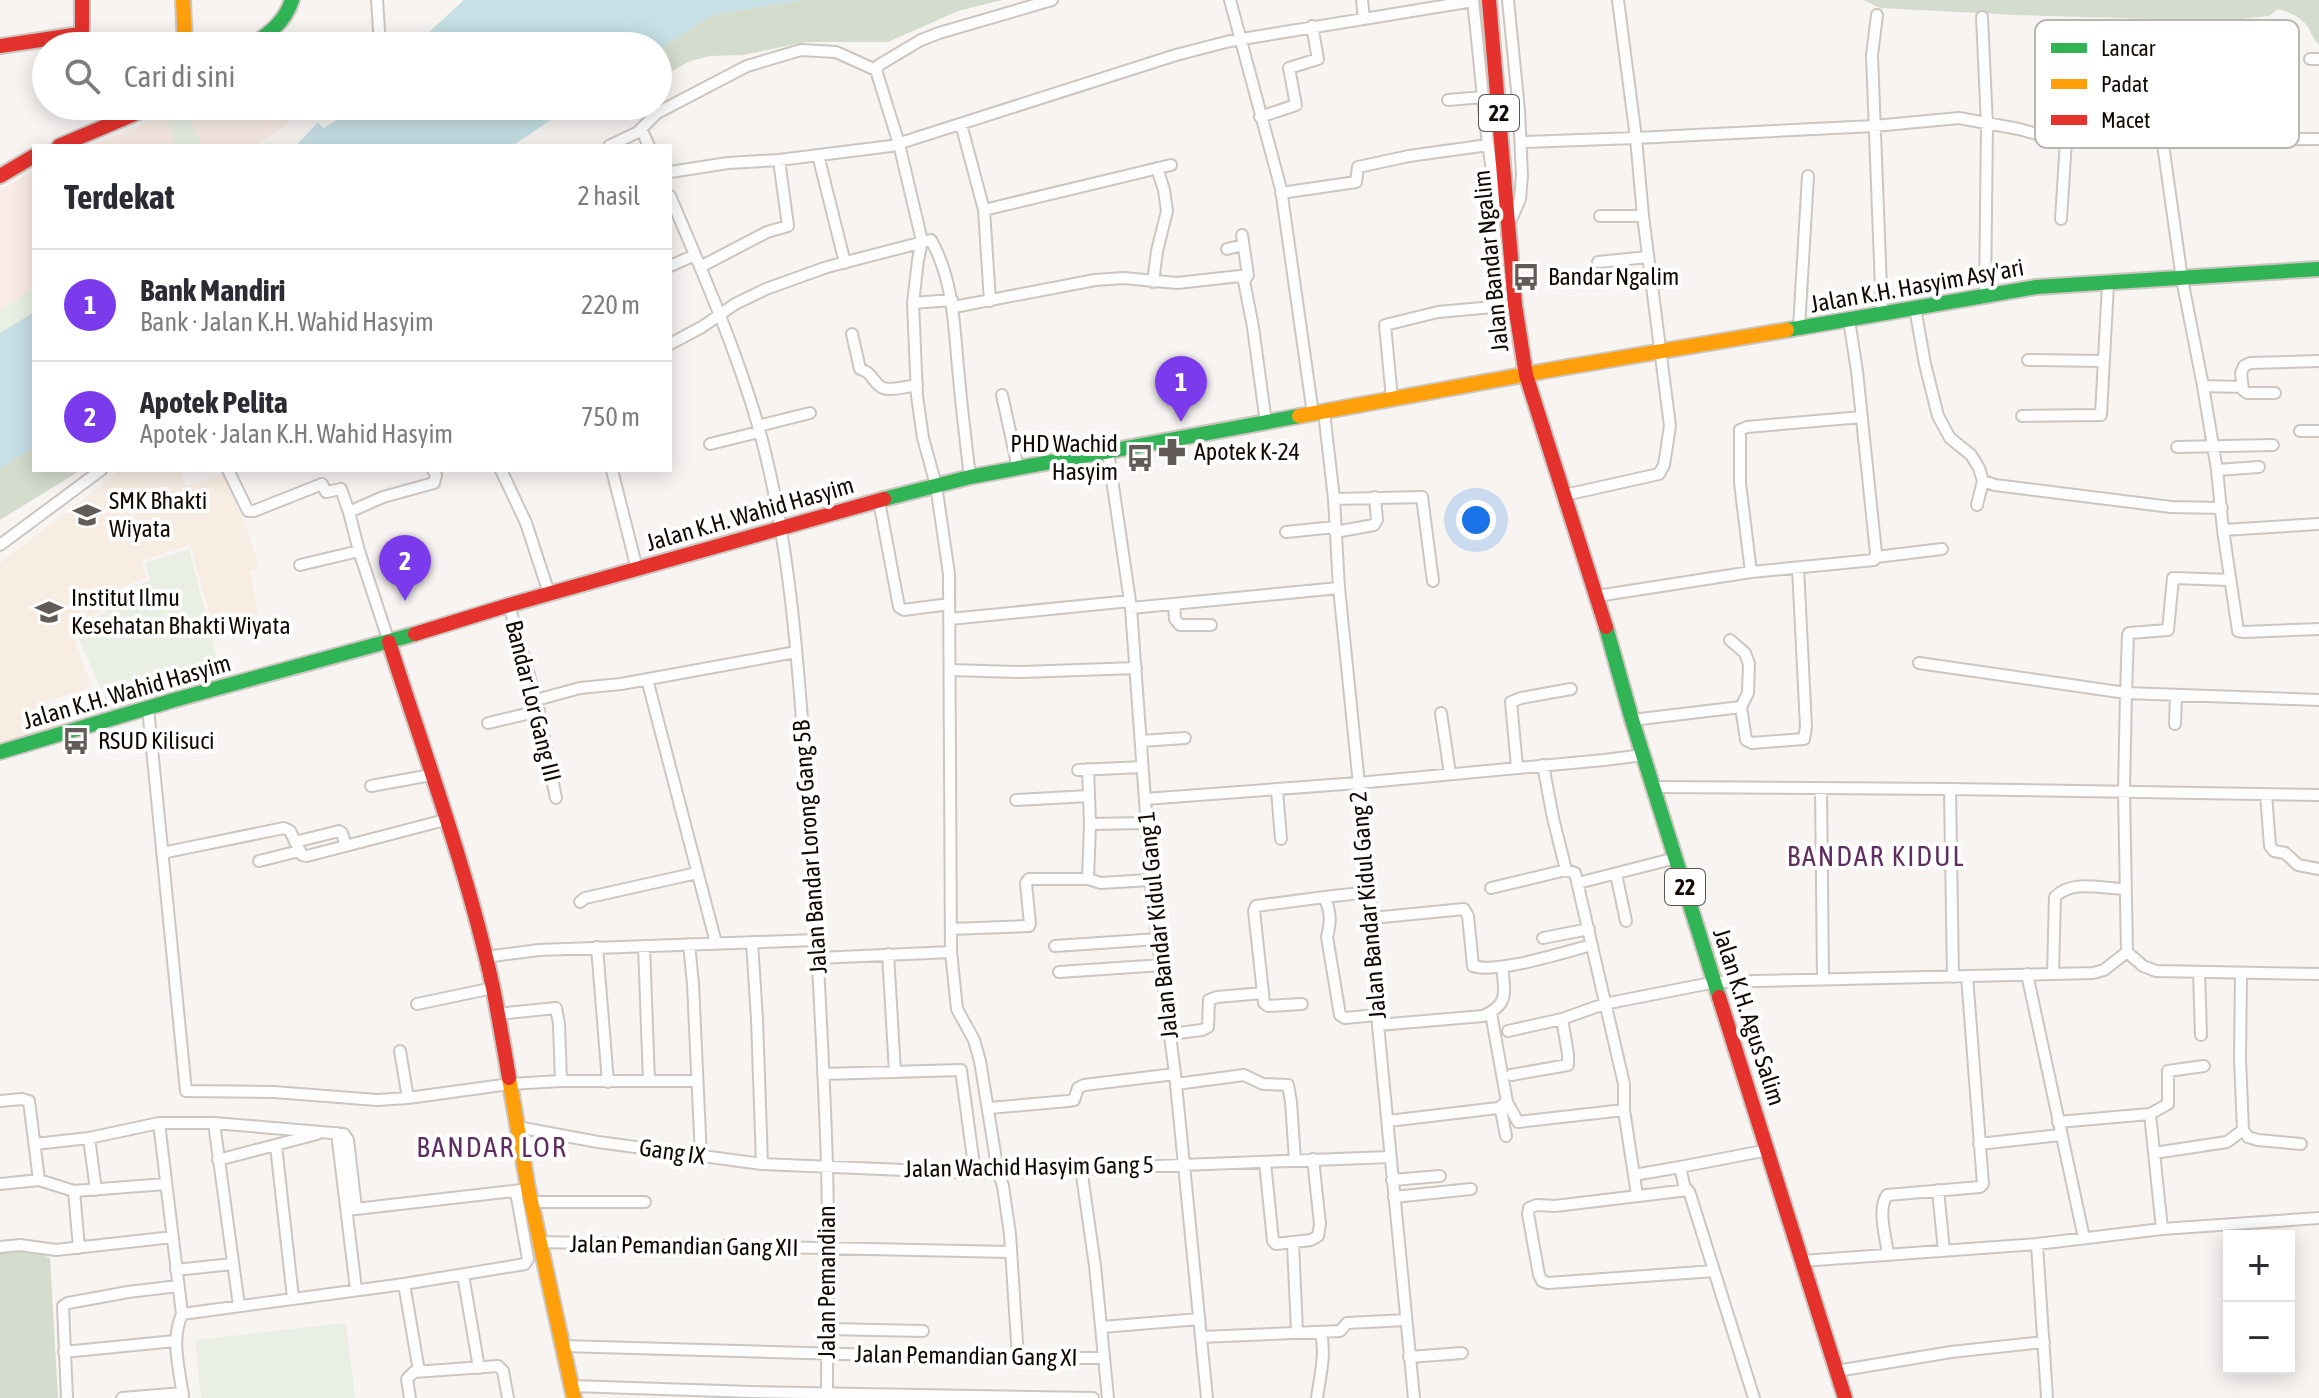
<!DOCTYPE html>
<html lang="id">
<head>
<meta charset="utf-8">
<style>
	body { margin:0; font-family:"Asap Condensed",sans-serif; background:#f7f7f7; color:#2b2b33 }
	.controls { position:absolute; right:24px; bottom:24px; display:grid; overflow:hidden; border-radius:0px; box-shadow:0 4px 20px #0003 }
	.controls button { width:72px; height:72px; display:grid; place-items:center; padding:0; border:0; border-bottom:2px solid #e1e1e2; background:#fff; color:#2b2b33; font:40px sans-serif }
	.you { position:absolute; left:1476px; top:520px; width:28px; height:28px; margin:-20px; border:6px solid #fff; border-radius:50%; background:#1a73e8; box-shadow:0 0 0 12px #1a73e833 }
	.badge { display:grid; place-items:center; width:52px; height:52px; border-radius:50%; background:#7c3aed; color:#fff; font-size:26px; font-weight:700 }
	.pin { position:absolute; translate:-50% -66px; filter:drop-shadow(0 2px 4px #0008) }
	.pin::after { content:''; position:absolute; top:42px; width:28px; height:24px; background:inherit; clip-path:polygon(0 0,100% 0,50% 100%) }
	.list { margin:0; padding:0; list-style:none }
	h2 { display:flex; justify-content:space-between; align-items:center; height:104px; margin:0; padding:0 32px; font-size:34px }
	h2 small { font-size:26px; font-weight:400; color:#7c7c81 }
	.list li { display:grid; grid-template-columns:52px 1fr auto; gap:24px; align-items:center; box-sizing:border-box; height:112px; padding:0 32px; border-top:2px solid #e1e1e2 }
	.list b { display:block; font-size:30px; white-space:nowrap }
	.list p { margin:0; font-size:26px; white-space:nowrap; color:#7c7c81 }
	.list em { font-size:26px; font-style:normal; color:#7c7c81 }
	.icon { flex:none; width:44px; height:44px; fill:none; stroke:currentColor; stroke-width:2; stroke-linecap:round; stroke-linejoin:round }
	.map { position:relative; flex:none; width:2319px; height:1398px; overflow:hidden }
	.search { position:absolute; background:#fff; box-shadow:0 4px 20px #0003; left:32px; top:32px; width:640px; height:88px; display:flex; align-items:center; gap:20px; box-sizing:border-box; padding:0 28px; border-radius:44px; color:#7c7c81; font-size:30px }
	.panel { position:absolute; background:#fff; box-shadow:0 4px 20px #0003; left:32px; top:144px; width:640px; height:328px; border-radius:0px }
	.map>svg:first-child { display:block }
	.commercial { fill:#faece5 }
	.education { fill:#f8ede3 }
	.green { fill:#e9f0e3 }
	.forest { fill:#d4dccd }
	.water { fill:#c6e0e5 }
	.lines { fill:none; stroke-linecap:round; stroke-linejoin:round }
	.street-casing { stroke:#cdc6c0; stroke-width:14 }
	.fast-casing { stroke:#cdc6c0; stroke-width:18 }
	.slow-casing { stroke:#cdc6c0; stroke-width:18 }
	.jam-casing { stroke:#cdc6c0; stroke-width:18 }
	.street { stroke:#fefdfd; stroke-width:10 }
	.fast { stroke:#30b455; stroke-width:14 }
	.slow { stroke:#ff9f0a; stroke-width:14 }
	.jam { stroke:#e5322d; stroke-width:14 }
	.labels { text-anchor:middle; stroke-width:8; stroke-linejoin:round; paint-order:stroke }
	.shield { fill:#fff; stroke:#5a534f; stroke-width:2 }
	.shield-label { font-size:22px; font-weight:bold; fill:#130903 }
	.street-label { font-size:24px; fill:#130903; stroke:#fff }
	.poi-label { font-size:24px; fill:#130903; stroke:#fff; text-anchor:start }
	.quarter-label { font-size:28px; letter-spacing:2px; fill:#602f61; stroke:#fff }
	.key { fill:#fff; stroke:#b8b5b3; stroke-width:2 }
	.key-label { font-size:22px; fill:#130903 }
</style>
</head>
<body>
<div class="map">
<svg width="2319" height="1398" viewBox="0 0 2319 1398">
	<rect width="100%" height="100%" fill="#f7f4f2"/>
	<path class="commercial" d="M179 106H282L290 122 254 146H88L127 132Z
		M34 170V288L0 310V191Z"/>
	<path class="education" d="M121 470H179L186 486 223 474 250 537 259 568 250 571 258 614 213 625 190 545 141 561 146 577 99 597 104 610 68 625 92 687 47 701 57 734 0 750V563Z"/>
	<path class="green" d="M175 106H184L202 146H176L164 115Z
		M34 288V312L0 333V310Z
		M189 549 224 687 113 716 73 625 107 612 102 600 151 580 145 563Z
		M346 1323 355 1398H201L195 1340Z"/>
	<path class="forest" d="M801 0H1002L958 11 888 42H806L743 55 710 56 690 61 658 79V50L713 15Z
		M1863 0H2319V45C2313 39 2312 34 2308 27 2301 17 2289 12 2278 9L2269 16 2221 21 2016 15 1880 8Z
		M34 447V470H81L0 520V469Z
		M33 1251 50 1258 58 1398H0V1253Z"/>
	<path class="water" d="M464 0H801L713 15 658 50V46H414Z
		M362 106H571L512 146H296L318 122 323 128Z
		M34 312V447L0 469V333Z"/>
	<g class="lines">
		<g class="street-casing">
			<path id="street" d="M377 0 380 45
				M1230 0 1281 189 1313 414
				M1362 0 1364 18
				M1473 0 1487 136 1495 192 1501 212
				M1508 0 1519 110 1522 176 1520 199 1511 220
				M1877 15 1872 55 1882 314
				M1982 17 1987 125 1985 296
				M2149 45 2182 279 2203 386 2217 470 2223 530 2238 631 2244 632 2319 629
				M2151 55 2216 49
				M2310 59H2319
				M2257 82 2259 139
				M1448 100 1483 97
				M1260 117 1296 105 1289 68 1318 59 1312 26
				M961 124 984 210 990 301
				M638 132 657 113 747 66 801 50 836 52 876 70
				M1521 142 1636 138 1618 0
				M609 146 638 132 643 133 649 146
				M818 155 845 263
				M670 172 728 163 779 160 891 146 1176 55 1230 41 1473 1
				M1281 193 1356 182 1358 167 1409 156 1488 145
				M670 196C702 271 735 346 758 425 792 547 799 677 808 802 816 923 823 1044 827 1164 829 1242 827 1320 827 1398
				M984 210 1171 165
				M1600 216H1643
				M2061 219 2066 140
				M1242 235 1248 275 1244 281
				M1227 249 1243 245
				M1598 262 1648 257
				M670 266 695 255
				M700 267 767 232 788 226 779 160
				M1153 282 1157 251 1167 211 1164 190 1157 168
				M913 303 952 300
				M954 307 1095 280 1123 278 1177 283 1240 276 1244 281 1253 327 1266 423
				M1915 308 1925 364 1938 416 1950 438 1971 455 1979 468 1983 481 1995 485 2171 507 2222 508
				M1799 328 1808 176
				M852 334 860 369C872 372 872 381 881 387 889 392 908 386 917 385
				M670 344 702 327 735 304 766 289 827 267 931 240C955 283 954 331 959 378 962 411 966 444 970 477
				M2028 360 2103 361
				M2203 386 2242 387
				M2275 393H2247L2243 390 2241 373 2244 366 2250 363 2319 361
				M1002 395 1018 468
				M1392 399 1385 325 1438 312 1515 305
				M1324 412 1334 499 1339 588 1370 892 1378 1025 1414 1398
				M2022 416 2101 415 2108 284
				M758 426 810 413
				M2300 431H2319
				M710 444 759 432
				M2177 447 2273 445
				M1108 452 1131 608 1152 897 1175 1074 1207 1398
				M228 470 248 511H254L322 484 326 492 341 489 349 512
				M501 470 526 523 549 593
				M612 470 637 569
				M2217 470 2259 467
				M1565 495 1659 474 1664 465 1670 426 1643 216 1636 138 1874 126 1959 118 2019 129 2047 137 2088 141 2319 139
				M1334 499 1422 497 1433 581
				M879 501 899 607 904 610 949 604
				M1977 505 1983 481
				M2223 530 2319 524
				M1286 532 1335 527
				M1335 532 1374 525 1377 520 1375 497
				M0 545 101 470
				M1876 557 1942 549
				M300 565 359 551
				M1751 572 1740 483V430L1747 427 1862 417
				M1597 596 1751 572 1874 560 1876 553 1857 371 1849 320
				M1174 604 1175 619 1180 625H1211
				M509 605 536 700 556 798
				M1131 608 1339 588
				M950 619 1130 601
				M1730 640 1745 653 1749 664 1748 693 1741 707 1746 740 1752 743 1804 739 1806 727 1798 568
				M389 642 359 551 349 512 383 497 434 483 436 475 433 470
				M1919 663 2126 693 2128 635 2129 633 2168 630 2173 578 2230 580
				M950 670 1022 672 1136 668
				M647 679 716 943
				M536 700 580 688 621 684 796 652
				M148 708 186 1091 274 1092 377 1100 408 1098 510 1084 561 1081
				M1441 713 1450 774
				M1632 720 1741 707
				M488 723 539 711
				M2175 724 2176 695
				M1141 741 1185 738
				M1543 765 1553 818 1566 870
				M1517 767 1511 702 1521 698 1571 689
				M1088 769 1090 824
				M1078 770 1142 767
				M371 786 431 775
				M1653 787 1950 789 2319 795
				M1821 789 1823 979
				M1950 789 1953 977
				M1277 790 1281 839
				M2266 794 2270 846 2274 851 2285 853 2298 865 2319 869
				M1145 799 1358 783 1604 760 1644 755
				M1016 800 1089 796
				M295 842 339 831 342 833 346 846
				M162 853 284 828 290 831 302 855 307 856 445 820
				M259 861 299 851
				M1616 874 1626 921
				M1088 879 1090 824 1145 823
				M1578 883 1676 858
				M1491 888 1566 870 1575 873 1624 1084V1110L1637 1195
				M1370 892 1324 897C1331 911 1331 922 1327 937L1340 1015 1345 1018 1377 1015
				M580 902 585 898 697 873
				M1372 918 1464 909 1468 916 1473 966C1498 974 1564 952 1592 945
				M951 929 1029 926 1030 924 1026 883 1029 879H1088L1101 883 1150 880
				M1543 938 1589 929
				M752 942 757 1019 762 1164
				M689 944 693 984 701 1157
				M644 946 649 1081
				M1055 946 1158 939
				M597 947 608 1082
				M2127 952 2124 791 2126 693 2319 700
				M888 954 895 1072
				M485 957 539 950 816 940
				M818 958 951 952
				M1059 972 1162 965
				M2199 972 2201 1035
				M2027 974 2084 1238
				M2053 974 2055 897C2072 879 2102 889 2126 889
				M1263 993 1254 911 1256 906 1325 897
				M417 1004 493 988
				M1491 1013 1507 1102 1501 1106
				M497 1014 556 1008 559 1024 561 1081H697
				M1378 1025 1483 1016C1509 1005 1505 992 1502 967
				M1508 1031 1562 1019 1604 1004 1716 982 2093 973 2104 970 2127 952 2143 966 2156 971 2319 974
				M1170 1034 1202 1030 1208 1027 1209 1000 1217 997 1263 993 1264 1003 1268 1006 1302 1004
				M400 1051 408 1098
				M823 1074 961 1070 975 1173
				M1511 1075 1568 1065V1054L1562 1019
				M1176 1084 1244 1075 1263 1084 1288 1085 1291 1102 1295 1160
				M0 1101 22 1099 29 1101 39 1180
				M1507 1102 1518 1122 1624 1110
				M989 1108 1068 1101 1074 1100 1078 1088 1084 1085 1175 1074
				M2150 1114 2168 1104V1071L2204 1066
				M1388 1121 1498 1108 1501 1110 1506 1136
				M2058 1122 2150 1114 2162 1229
				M159 1123 182 1314
				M214 1123 239 1306
				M517 1127 598 1142 762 1164 975 1173 1390 1157
				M2243 1130 2248 1137 2258 1140 2301 1144
				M337 1133 356 1289
				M89 1138 96 1190
				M35 1144 89 1138 159 1123H214L344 1134 348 1140 356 1208
				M1979 1144 2060 1135
				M276 1146 293 1298
				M2154 1153 2227 1142 2243 1130 2240 1059 2241 974
				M218 1160 317 1134
				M1265 1162 1273 1241 1276 1244 1311 1240 1318 1236 1320 1224 1313 1159
				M1081 1168 1095 1266 1108 1398
				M1634 1175 1680 1167
				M1392 1180 1440 1176
				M0 1184 39 1180 74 1191 79 1248
				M1685 1189 1680 1167 1768 1150
				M1938 1190 1944 1251
				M74 1191 166 1184
				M1394 1197 1471 1189
				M531 1202H645
				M347 1210 522 1190
				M540 1242 1010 1252
				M1293 1243 1297 1332
				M2037 1244 2047 1398
				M0 1247 20 1245 56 1250 173 1237
				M1888 1255C1886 1237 1877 1210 1887 1195L1980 1187 1983 1184 1967 976
				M1802 1261 2037 1244 2162 1229 2319 1218
				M176 1270 232 1264
				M1714 1271 1548 1283 1542 1281 1539 1275 1528 1214 1529 1208 1537 1205 1555 1206 1688 1190 1690 1194 1754 1398
				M463 1275 479 1368
				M404 1284 419 1371
				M1102 1327 1199 1319
				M828 1329 923 1331
				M1201 1337 1340 1331 1347 1323 1406 1320
				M563 1346 986 1358H1104
				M64 1352 175 1341
				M1409 1357 1462 1353
				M1018 1358 1010 1234 1003 1186 998 1172 980 1061 974 1040 957 1009 951 952 949 574 936 485 923 438 917 396 913 303 918 260 922 241 899 144 876 70 879 65 921 40 939 33 1052 0
				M1837 1371 1951 1352 2044 1342
				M572 1386 752 1392 1093 1398
				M67 1398 63 1306 68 1303 128 1292 178 1286
				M122 1398 183 1393
				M183 1398C180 1369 170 1342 182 1314L404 1284 525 1264 528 1259 516 1192
				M410 1398 407 1379 414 1372 498 1366 503 1371 508 1398
				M1317 1398C1320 1376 1326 1355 1321 1333"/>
		</g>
		<g class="fast-casing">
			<path id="fast" d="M250 46C269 34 285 22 292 0
				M1787 330 2036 287 2319 269
				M884 499 970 477 1299 416
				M1606 627 1632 720 1719 997
				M0 752 174 700 415 634"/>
		</g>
		<g class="slow-casing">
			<path id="slow" d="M183 0 185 46
				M1299 416 1550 370 1787 330
				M509 1078 528 1188 574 1398"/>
		</g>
		<g class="jam-casing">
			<path id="jam" d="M1489 0 1515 305 1526 375 1606 627
				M0 46 80 34 82 30V0
				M59 146 153 106
				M0 176 34 156
				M415 634 509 605 884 499
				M389 642C425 756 468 871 493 988 499 1018 504 1048 509 1078
				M1719 997 1845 1398"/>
		</g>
		<use href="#street" class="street"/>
		<use href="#fast" class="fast"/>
		<use href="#slow" class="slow"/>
		<use href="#jam" class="jam"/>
	</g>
	<defs>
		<g id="bus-bare" transform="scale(2.16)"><path d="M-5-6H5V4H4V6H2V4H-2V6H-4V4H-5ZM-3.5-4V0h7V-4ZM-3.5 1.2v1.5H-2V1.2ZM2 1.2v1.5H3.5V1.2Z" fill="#635b57" stroke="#fff" stroke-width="2.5" paint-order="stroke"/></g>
		<g id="pharmacy-bare" transform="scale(2.16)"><path d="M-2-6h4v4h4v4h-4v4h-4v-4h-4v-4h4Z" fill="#635b57" stroke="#fff" stroke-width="2.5" paint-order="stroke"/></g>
		<g id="school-bare" transform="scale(2.16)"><path d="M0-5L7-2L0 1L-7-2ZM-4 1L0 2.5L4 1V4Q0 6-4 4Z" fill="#635b57" stroke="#fff" stroke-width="2.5" paint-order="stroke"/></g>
		<g id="university-bare" transform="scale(2.16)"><path d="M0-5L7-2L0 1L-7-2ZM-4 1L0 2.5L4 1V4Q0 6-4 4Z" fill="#635b57" stroke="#fff" stroke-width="2.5" paint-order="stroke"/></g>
	</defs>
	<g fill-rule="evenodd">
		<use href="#bus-bare" x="1526" y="277"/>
		<use href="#pharmacy-bare" x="1172" y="452"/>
		<use href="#bus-bare" x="1140" y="458"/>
		<use href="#school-bare" x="87" y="515"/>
		<use href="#university-bare" x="49" y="612"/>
		<use href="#bus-bare" x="76" y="741"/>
	</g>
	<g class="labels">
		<g class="shield">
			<rect x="1479" y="95" width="40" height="36" rx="6"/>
			<rect x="1665" y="869" width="40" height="36" rx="6"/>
		</g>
		<g class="shield-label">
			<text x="1499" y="121">22</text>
			<text x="1685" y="895">22</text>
		</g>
		<g class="street-label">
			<text transform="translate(1491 261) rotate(-96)" y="8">Jalan Bandar Ngalim</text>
			<text transform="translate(1917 286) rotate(-10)" y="8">Jalan K.H. Hasyim Asy'ari</text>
			<text transform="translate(750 514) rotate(-16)" y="8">Jalan K.H. Wahid Hasyim</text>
			<text transform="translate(127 692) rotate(-16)" y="8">Jalan K.H. Wahid Hasyim</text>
			<text transform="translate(533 701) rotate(76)" y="8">Bandar Lor Gang III</text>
			<text transform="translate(810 847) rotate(-94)" y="8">Jalan Bandar Lorong Gang 5B</text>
			<text transform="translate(1368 905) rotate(-95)" y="8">Jalan Bandar Kidul Gang 2</text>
			<text transform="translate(1158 925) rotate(-96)" y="8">Jalan Bandar Kidul Gang 1</text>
			<text transform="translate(1749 1017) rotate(72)" y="8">Jalan K.H. Agus Salim</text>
			<text transform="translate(672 1152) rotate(8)" y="8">Gang IX</text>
			<text transform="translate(1029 1167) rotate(-1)" y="8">Jalan Wachid Hasyim Gang 5</text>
			<text transform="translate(684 1246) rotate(1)" y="8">Jalan Pemandian Gang XII</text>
			<text transform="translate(827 1282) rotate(-90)" y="8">Jalan Pemandian</text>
			<text transform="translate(966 1356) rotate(1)" y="8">Jalan Pemandian Gang XI</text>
		</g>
		<g class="poi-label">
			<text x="1548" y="285">Bandar Ngalim</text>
			<text x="1118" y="452" text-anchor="end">PHD Wachid<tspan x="1118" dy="28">Hasyim</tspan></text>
			<text x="1194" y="460">Apotek K-24</text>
			<text x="109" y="509">SMK Bhakti<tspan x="109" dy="28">Wiyata</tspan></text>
			<text x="71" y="606">Institut Ilmu<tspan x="71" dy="28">Kesehatan Bhakti Wiyata</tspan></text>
			<text x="98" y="749">RSUD Kilisuci</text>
		</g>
		<g class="quarter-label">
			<text x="1876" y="866">BANDAR KIDUL</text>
			<text x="492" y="1157">BANDAR LOR</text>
		</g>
	</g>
	<rect x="2035" y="20" width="264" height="128" rx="12" class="key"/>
	<rect x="2051" y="43" width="36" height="10" fill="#30b455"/>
	<rect x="2051" y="79" width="36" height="10" fill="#ff9f0a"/>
	<rect x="2051" y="115" width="36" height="10" fill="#e5322d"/>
	<g class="key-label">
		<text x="2101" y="56">Lancar</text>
		<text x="2101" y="92">Padat</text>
		<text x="2101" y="128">Macet</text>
	</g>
</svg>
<div class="controls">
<button>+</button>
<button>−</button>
</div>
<div class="you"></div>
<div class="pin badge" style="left:1181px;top:422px">1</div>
<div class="pin badge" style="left:405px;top:601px">2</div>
<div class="search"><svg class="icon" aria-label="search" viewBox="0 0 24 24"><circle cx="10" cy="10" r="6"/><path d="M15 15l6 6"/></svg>Cari di sini</div>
<section class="panel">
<h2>Terdekat<small>2 hasil</small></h2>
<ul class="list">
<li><span class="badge">1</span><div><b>Bank Mandiri</b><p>Bank · Jalan K.H. Wahid Hasyim</p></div><em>220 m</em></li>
<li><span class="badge">2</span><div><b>Apotek Pelita</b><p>Apotek · Jalan K.H. Wahid Hasyim</p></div><em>750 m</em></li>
</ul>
</section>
</div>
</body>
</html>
